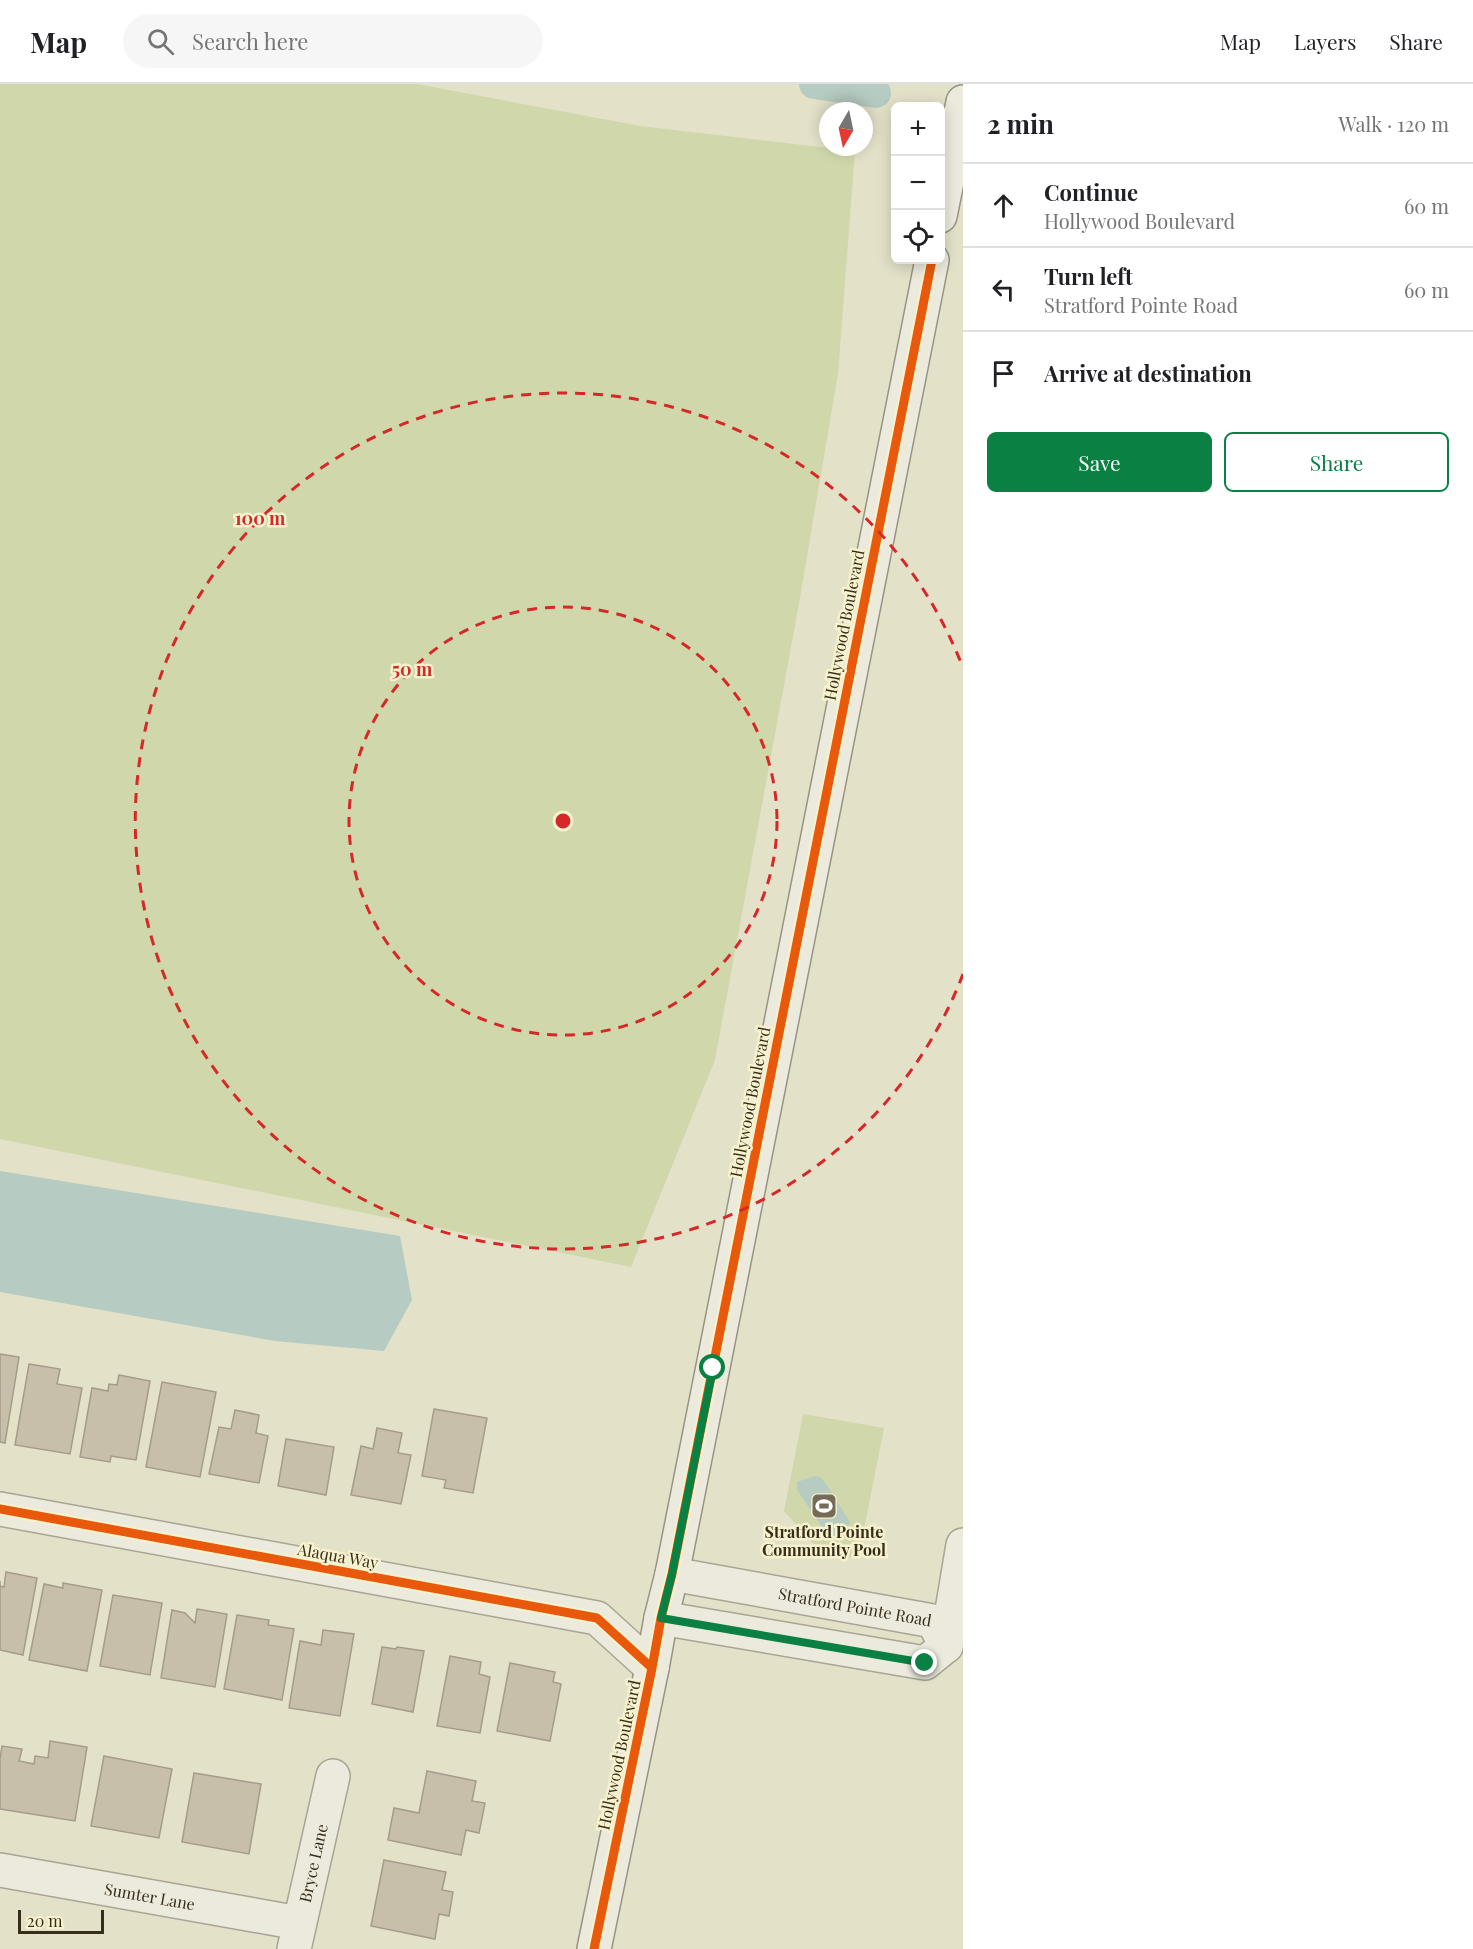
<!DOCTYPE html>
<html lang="en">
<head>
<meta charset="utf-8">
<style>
	body { margin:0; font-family:"Playfair Display",serif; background:#f6f6f6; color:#202124 }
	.controls { position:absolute; right:18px; top:18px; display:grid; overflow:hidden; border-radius:9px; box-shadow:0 3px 15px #0003 }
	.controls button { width:54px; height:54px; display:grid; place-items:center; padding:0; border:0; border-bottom:2px solid #e0e0e0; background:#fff; color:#202124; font:30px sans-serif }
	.compass { position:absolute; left:819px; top:18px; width:54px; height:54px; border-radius:50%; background:#fff; box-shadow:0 3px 15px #0003; rotate:189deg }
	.scale { position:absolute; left:18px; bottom:15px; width:86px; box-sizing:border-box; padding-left:6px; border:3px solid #372d1b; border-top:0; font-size:16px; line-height:21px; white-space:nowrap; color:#372d1b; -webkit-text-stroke:4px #f7f2ce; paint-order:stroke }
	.stop { position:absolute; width:18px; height:18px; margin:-14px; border:4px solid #0b8043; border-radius:50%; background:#fff }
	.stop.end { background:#0b8043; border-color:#fff; box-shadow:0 2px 6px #0008 }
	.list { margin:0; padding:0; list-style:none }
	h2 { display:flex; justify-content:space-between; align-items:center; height:78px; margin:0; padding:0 24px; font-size:26px }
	h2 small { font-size:20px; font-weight:400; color:#757577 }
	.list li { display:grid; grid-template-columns:39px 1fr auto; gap:18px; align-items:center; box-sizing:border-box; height:84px; padding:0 24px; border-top:2px solid #e0e0e0 }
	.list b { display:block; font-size:22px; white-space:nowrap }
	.list p { margin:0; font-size:20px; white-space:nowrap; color:#757577 }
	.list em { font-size:20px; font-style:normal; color:#757577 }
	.actions { display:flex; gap:12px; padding:18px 24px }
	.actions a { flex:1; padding:14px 0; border:2px solid #0b8043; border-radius:9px; text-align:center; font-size:21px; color:#0b8043 }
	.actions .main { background:#0b8043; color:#fff }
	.icon { flex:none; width:33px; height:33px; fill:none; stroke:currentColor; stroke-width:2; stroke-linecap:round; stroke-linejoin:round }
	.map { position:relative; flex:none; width:963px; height:1865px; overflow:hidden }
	header { display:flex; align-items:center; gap:36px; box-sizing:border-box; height:84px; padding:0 30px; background:#fff; border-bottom:2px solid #e0e0e0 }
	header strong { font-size:28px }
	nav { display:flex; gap:33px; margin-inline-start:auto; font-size:21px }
	.search { width:420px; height:54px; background:#f6f6f6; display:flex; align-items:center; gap:15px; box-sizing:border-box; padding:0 21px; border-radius:33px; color:#757577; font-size:22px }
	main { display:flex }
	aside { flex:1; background:#fff }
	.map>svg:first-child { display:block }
	.green { fill:#cfd7ab }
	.water { fill:#b6cbc1 }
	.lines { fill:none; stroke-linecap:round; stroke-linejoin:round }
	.canal { stroke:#b6cbc1; stroke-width:30 }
	.building { fill:#c8bfaa; stroke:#a49c89; stroke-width:1.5 }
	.street-casing { stroke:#a9a493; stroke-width:36 }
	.secondary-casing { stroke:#989483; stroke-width:36 }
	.street { stroke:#eceadc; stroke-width:33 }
	.secondary { stroke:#eceadc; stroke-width:33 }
	.cycleway-casing { stroke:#f7f2ce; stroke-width:13 }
	.cycleway { stroke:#e8590c; stroke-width:9 }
	.route { stroke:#0b8043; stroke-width:8 }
	.ring { fill:none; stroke:#d62828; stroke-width:3; stroke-dasharray:10 8 }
	.labels { text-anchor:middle; stroke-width:5; stroke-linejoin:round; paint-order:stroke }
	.street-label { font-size:16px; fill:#372d1b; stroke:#f7f2ce }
	.poi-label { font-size:16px; font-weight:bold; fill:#372d1b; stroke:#f7f2ce }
	.centre { fill:#d62828; stroke:#f7f2ce; stroke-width:3 }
	.ring-label { font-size:18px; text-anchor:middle; font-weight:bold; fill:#d62828; stroke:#f7f2ce; stroke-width:5; stroke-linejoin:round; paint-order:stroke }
</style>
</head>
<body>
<header>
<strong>Map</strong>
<div class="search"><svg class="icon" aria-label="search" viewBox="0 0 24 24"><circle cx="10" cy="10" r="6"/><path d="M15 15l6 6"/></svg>Search here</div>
<nav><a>Map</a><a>Layers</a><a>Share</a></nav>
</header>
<main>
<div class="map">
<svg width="963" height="1865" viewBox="0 0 963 1865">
	<rect width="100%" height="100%" fill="#e4e1c9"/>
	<path class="green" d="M0 0H417L640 42 855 67 838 290 798 525 715 976 631 1183 0 1055Z
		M803 1330 884 1344 858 1475 822 1469 784 1427Z"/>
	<path class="water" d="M0 1087 400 1152 412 1216 384 1267 275 1257 0 1208Z
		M815 1392 822 1394 850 1438 844 1448 837 1453 827 1450 797 1406V1398Z"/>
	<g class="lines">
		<path class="canal" d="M814 0 876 9"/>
	</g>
	<path class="building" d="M0 1270 19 1273 5 1359 0 1358Z
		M29 1280 60 1285 57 1300 82 1304 70 1370 15 1361Z
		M119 1291 150 1297 136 1376 111 1372 110 1378 80 1373 92 1304 108 1307 109 1300 117 1301Z
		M162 1298 216 1308 200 1393 146 1383Z
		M434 1325 487 1334 473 1409 444 1404 446 1396 422 1392Z
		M235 1326 259 1331 256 1349 268 1352 259 1399 209 1390 219 1343 231 1345Z
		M377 1344 402 1349 398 1369 411 1371 401 1420 351 1411 361 1362 373 1365Z
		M286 1355 334 1363 326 1411 278 1402Z
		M6 1488 37 1494 23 1571 0 1566V1497V1502L4 1503Z
		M63 1499 102 1506 87 1587 29 1576 44 1500 63 1504Z
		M113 1511 162 1519 150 1591 100 1582Z
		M197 1525 227 1530 215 1603 161 1594 172 1526 185 1529 195 1539Z
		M237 1531 269 1536 268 1541 294 1545 282 1616 224 1605Z
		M323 1546 354 1550 340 1632 289 1624 300 1557 321 1561Z
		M382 1563 396 1565 397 1563 424 1567 413 1628 372 1620Z
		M450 1572 481 1578 479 1590 490 1593 480 1649 437 1642Z
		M510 1579 555 1588 553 1598 561 1600 550 1657 497 1647Z
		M50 1657 87 1663 75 1737 0 1725V1675L2 1662 22 1665 19 1677 34 1680 35 1672 48 1674Z
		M104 1672 172 1685 159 1754 91 1742Z
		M427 1687 476 1697 472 1717 485 1719 479 1749 466 1746 461 1771 388 1756 394 1724 419 1729Z
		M194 1689 261 1700 249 1770 182 1758Z
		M384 1776 446 1788 442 1806 453 1808 449 1832 439 1830 435 1855 371 1842Z"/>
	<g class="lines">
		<g class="street-casing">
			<g id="street">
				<path d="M0 1425 597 1534 652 1584"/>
				<path id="s1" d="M672 1490 933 1537 946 1562"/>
				<path d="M661 1534 925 1579 946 1562"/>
				<path d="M946 1562 963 1461"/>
				<path id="s2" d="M0 1786 299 1839"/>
				<path id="s3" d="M294 1865 333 1692"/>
			</g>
		</g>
		<g class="secondary-casing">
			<path id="secondary" d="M940 132 963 18
				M594 1865 652 1584 661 1534 672 1490 932 176"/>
		</g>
		<use href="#street" class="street"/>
		<use href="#secondary" class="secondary"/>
		<g class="cycleway-casing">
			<path id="cycleway" d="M0 1425 597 1534 652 1584
				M594 1865 652 1584 661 1534 672 1490 932 176"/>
		</g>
		<use href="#cycleway" class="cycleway"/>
	</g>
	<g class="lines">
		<path class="route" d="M713 1284 672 1490 661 1534 925 1579"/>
	</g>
	<g class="ring">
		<circle cx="563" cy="737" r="214"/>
		<path d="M963 890A428 428 0 1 1 963 584"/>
	</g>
	<defs>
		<g id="stadium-square" transform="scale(1.35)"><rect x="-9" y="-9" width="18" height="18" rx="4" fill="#746c58" stroke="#f7f2ce"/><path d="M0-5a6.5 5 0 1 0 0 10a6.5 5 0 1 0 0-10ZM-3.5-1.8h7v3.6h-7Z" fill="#fff"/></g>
	</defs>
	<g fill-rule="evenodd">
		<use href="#stadium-square" x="824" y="1422"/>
	</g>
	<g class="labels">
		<g class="street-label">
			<text transform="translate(844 541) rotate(-79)" y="6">Hollywood Boulevard</text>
			<text transform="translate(750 1018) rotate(-79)" y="6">Hollywood Boulevard</text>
			<text transform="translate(338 1472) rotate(10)" y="6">Alaqua Way</text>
			<text dy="6" stroke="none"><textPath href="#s1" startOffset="186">Stratford Pointe Road</textPath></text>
			<text transform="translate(619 1671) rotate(-78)" y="6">Hollywood Boulevard</text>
			<text dy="6" stroke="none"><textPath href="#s3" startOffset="88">Bryce Lane</textPath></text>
			<text dy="6" stroke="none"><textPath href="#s2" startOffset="152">Sumter Lane</textPath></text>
		</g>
		<g class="poi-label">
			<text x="824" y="1454">Stratford Pointe<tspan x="824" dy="18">Community Pool</tspan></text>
		</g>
	</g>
	<circle cx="563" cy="737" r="9" class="centre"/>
	<g class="ring-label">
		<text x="260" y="441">100 m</text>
		<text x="412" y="592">50 m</text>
	</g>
</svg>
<div class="controls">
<button>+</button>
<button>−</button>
<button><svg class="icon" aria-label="locate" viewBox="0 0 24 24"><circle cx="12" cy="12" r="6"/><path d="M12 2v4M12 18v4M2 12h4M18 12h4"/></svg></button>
</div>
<svg class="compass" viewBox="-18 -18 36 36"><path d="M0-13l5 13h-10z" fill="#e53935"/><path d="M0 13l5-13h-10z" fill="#757577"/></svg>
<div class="scale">20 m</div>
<div class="stop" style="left:713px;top:1284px"></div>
<div class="stop end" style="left:925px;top:1579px"></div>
</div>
<aside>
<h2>2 min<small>Walk · 120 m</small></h2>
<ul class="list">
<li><svg class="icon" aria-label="ahead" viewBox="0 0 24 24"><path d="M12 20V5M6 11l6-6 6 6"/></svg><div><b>Continue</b><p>Hollywood Boulevard</p></div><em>60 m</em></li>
<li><svg class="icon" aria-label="left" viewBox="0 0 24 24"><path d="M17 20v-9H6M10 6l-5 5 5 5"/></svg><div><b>Turn left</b><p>Stratford Pointe Road</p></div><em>60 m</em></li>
<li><svg class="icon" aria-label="arrive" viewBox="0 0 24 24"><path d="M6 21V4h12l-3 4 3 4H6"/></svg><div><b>Arrive at destination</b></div></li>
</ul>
<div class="actions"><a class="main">Save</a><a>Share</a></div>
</aside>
</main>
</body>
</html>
